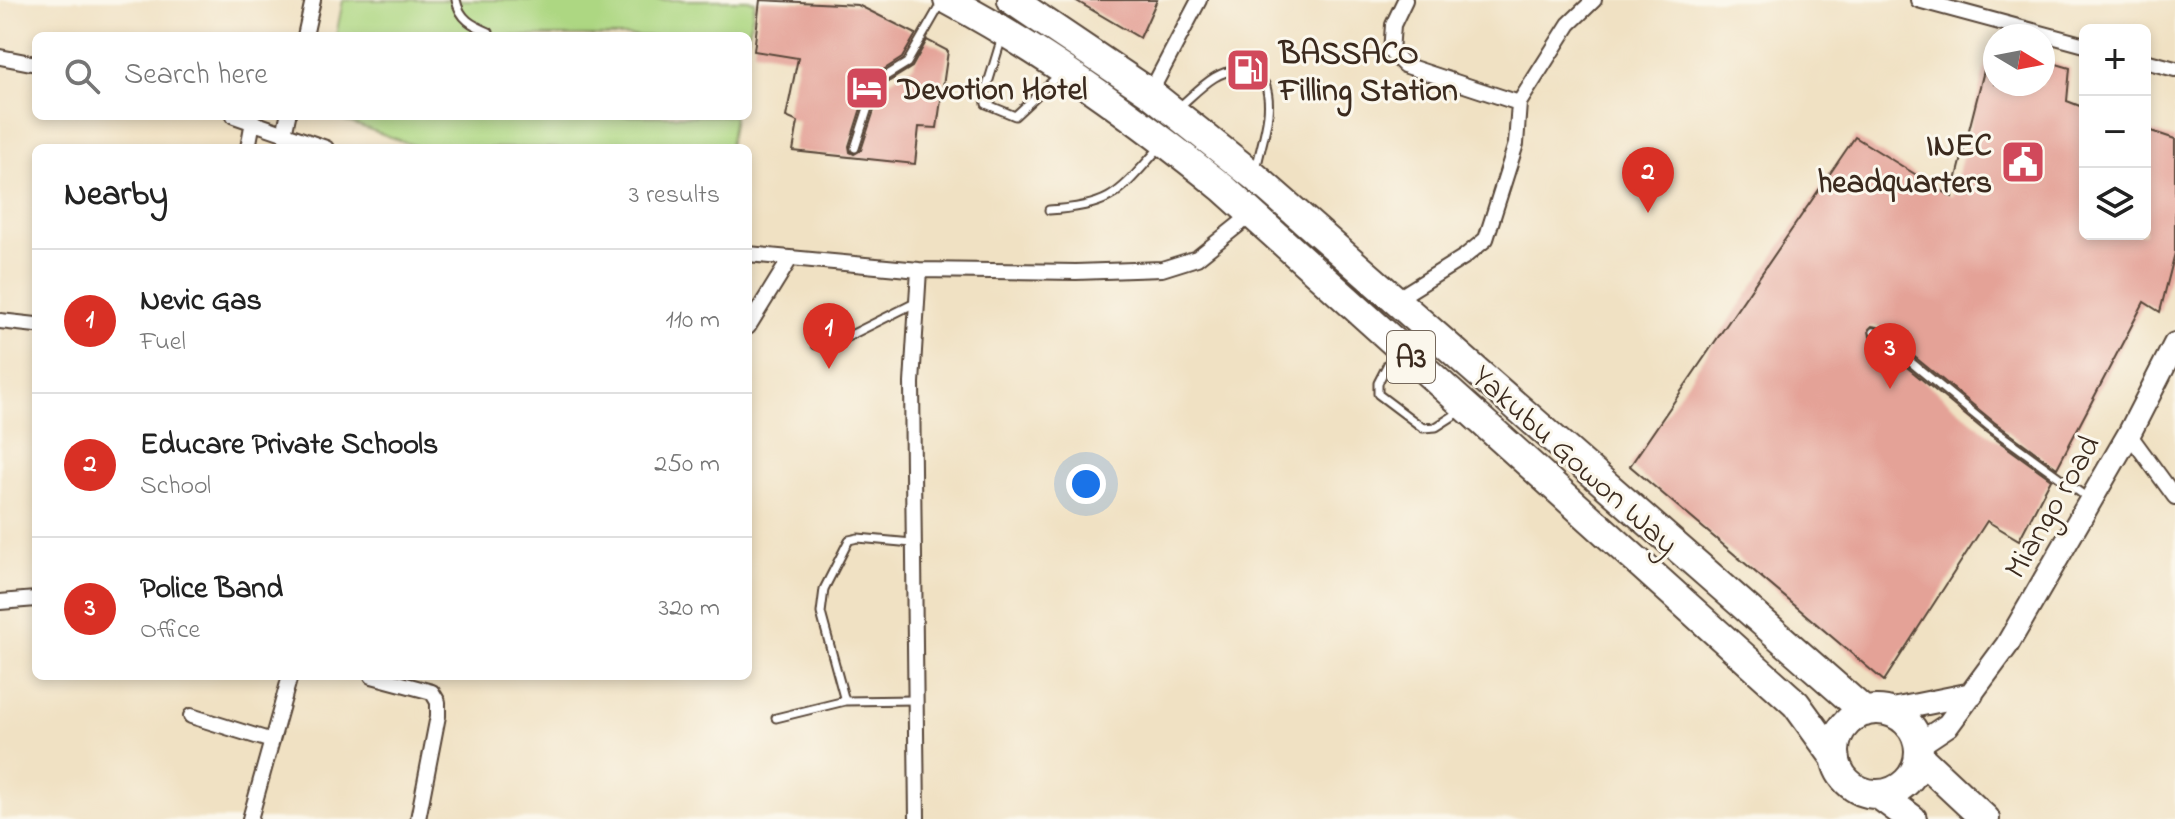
<!DOCTYPE html>
<html lang="en">
<head>
<meta charset="utf-8">
<style>
	body { margin:0; font-family:"Indie Flower",sans-serif; background:#f2f2f2; color:#222 }
	.controls { position:absolute; right:24px; top:24px; display:grid; overflow:hidden; border-radius:12px; box-shadow:0 4px 12px #0003 }
	.controls button { width:72px; height:72px; display:grid; place-items:center; padding:0; border:0; border-bottom:2px solid #e0e0e0; background:#fff; color:#222; font:40px sans-serif }
	.compass { position:absolute; left:1983px; top:24px; width:72px; height:72px; border-radius:50%; background:#fff; box-shadow:0 4px 12px #0003; rotate:100deg }
	.you { position:absolute; left:1086px; top:484px; width:28px; height:28px; margin:-20px; border:6px solid #fff; border-radius:50%; background:#1a73e8; box-shadow:0 0 0 12px #1a73e833 }
	.badge { display:grid; place-items:center; width:52px; height:52px; border-radius:50%; background:#d93025; color:#fff; font-size:26px; font-weight:700 }
	.pin { position:absolute; translate:-50% -66px; filter:drop-shadow(0 2px 4px #0008) }
	.pin::after { content:''; position:absolute; top:42px; width:28px; height:24px; background:inherit; clip-path:polygon(0 0,100% 0,50% 100%) }
	.list { margin:0; padding:0; list-style:none }
	h2 { display:flex; justify-content:space-between; align-items:center; height:104px; margin:0; padding:0 32px; font-size:34px }
	h2 small { font-size:26px; font-weight:400; color:#767676 }
	.list li { display:grid; grid-template-columns:52px 1fr auto; gap:24px; align-items:center; box-sizing:border-box; height:144px; padding:0 32px; border-top:2px solid #e0e0e0 }
	.list b { display:block; font-size:30px; white-space:nowrap }
	.list p { margin:0; font-size:26px; white-space:nowrap; color:#767676 }
	.list em { font-size:26px; font-style:normal; color:#767676 }
	.icon { flex:none; width:44px; height:44px; fill:none; stroke:currentColor; stroke-width:2; stroke-linecap:round; stroke-linejoin:round }
	.map { position:relative; flex:none; width:2175px; height:819px; overflow:hidden }
	.search { position:absolute; background:#fff; box-shadow:0 4px 12px #0003; left:32px; top:32px; width:720px; height:88px; display:flex; align-items:center; gap:20px; box-sizing:border-box; padding:0 28px; border-radius:12px; color:#767676; font-size:30px }
	.panel { position:absolute; background:#fff; box-shadow:0 4px 12px #0003; left:32px; top:144px; width:720px; height:536px; border-radius:12px }
	.map>svg:first-child { display:block }
	.green { fill:#add782; stroke:#748050; stroke-width:2 }
	.building { fill:#e4a297 }
	.lines { fill:none; stroke-linecap:round; stroke-linejoin:round }
	.lane-casing { stroke:#564537; stroke-width:11 }
	.street-casing { stroke:#564537; stroke-width:18 }
	.secondary-casing { stroke:#564537; stroke-width:26 }
	.highway-casing { stroke:#564537; stroke-width:32 }
	.lane { stroke:#fff; stroke-width:7 }
	.street { stroke:#fff; stroke-width:14 }
	.secondary { stroke:#fff; stroke-width:22 }
	.highway { stroke:#fff; stroke-width:28 }
	.labels { text-anchor:middle; stroke-width:6; stroke-linejoin:round; paint-order:stroke }
	.shield { fill:#fbf7ec; stroke:#75685c; stroke-width:2 }
	.shield-label { font-size:30px; font-weight:bold; fill:#3b2a1e }
	.poi-label { font-size:32px; font-weight:bold; fill:#3b2a1e; stroke:#fbf7ec; text-anchor:start }
	.street-label { font-size:32px; fill:#3b2a1e; stroke:#fbf7ec }
</style>
</head>
<body>
<div class="map">
<svg width="2175" height="819" viewBox="0 0 2175 819">
	<rect width="100%" height="100%" fill="#fbf7ec"/>
	<filter id="ink" filterUnits="userSpaceOnUse"><feTurbulence type="fractalNoise" baseFrequency=".0125" numOctaves="2"/><feDisplacementMap in="SourceGraphic" scale="16" xChannelSelector="R" yChannelSelector="G"/><feConvolveMatrix kernelMatrix="1 2 1 2 8 2 1 2 1" color-interpolation-filters="sRGB"/></filter>
	<filter id="wash" filterUnits="userSpaceOnUse"><feTurbulence type="fractalNoise" baseFrequency=".006" numOctaves="4" result="noise"/><feDisplacementMap in="SourceGraphic" scale="32" xChannelSelector="R" yChannelSelector="G"/><feGaussianBlur stdDeviation="1.8" result="paint"/><feColorMatrix in="noise" values="0 0 0 0 0 0 0 0 0 0 0 0 0 0 0 0 0 1.4 0 .05"/><feComposite in="paint" operator="in"/></filter>
	<g filter="url(#wash)">
		<rect width="100%" height="100%" fill="#f0e1c3"/>
		<path class="green" d="M343 0H746L755 1 748 39V36H336Z
			M332 116H734L729 148H421Z"/>
		<g id="blocks">
			<path class="building" d="M760 0 858 5 916 34 902 58 877 74 869 83 849 146 850 152 854 154 861 150 881 89 885 84 912 67 927 40 948 51 937 128 919 127 915 164 793 151 798 122 786 117 798 58 754 51Z
				M1075 0H1157L1140 38Z
				M1990 47 1995 48V84H2043V60L2070 68 2067 101 2085 108V234H2145V129L2175 139V253L2160 312 2144 302 2057 468 1994 422 1878 327 1872 326 1869 329 1870 337 1986 432 2051 479 2019 540 1987 521 1884 681 1630 466 1855 137 1952 197Z"/>
		</g>
	</g>
	<g filter="url(#ink)">
		<use href="#blocks" fill-opacity="0" stroke="#564537" stroke-width="2"/>
		<g class="lines">
			<g class="lane-casing">
				<path id="lane" d="M456 0C460 19 472 25 489 32
					M1002 37 985 93 986 104 1015 116 1060 74
					M1180 106C1195 94 1219 65 1241 72 1249 75 1257 80 1265 84 1275 110 1261 143 1256 170
					M855 148 875 86 881 79 907 63 942 2
					M1049 210C1115 206 1119 192 1161 146
					M1874 332 1990 427 2089 499
					M816 345 839 341 917 302
					M1395 350 1378 383V394L1423 428 1436 427 1461 411
					M845 701 821 613 824 589 849 540 858 538 912 543
					M776 718 845 701 915 700"/>
			</g>
			<g class="street-casing">
				<path id="street" d="M1405 0 1393 25 1391 52 1404 65 1519 103
					M1918 0 2085 45
					M305 36 313 0
					M0 57 36 64
					M2145 61 2175 69
					M1150 93 1199 0
					M234 116 326 148
					M284 134 288 116
					M248 148 253 121
					M748 254 919 270 1076 272 1162 269 1197 258 1252 214
					M1395 300 1464 257 1486 239 1516 144 1519 103 1569 24 1594 0
					M0 321 36 325
					M748 327 790 259
					M2129 434 2175 497
					M0 602 36 599
					M372 676 432 692 438 702V716L418 819
					M191 716 272 741
					M250 819 290 676
					M917 819 912 383 919 270"/>
			</g>
			<g class="secondary-casing">
				<path id="secondary" d="M1888 711 1972 694
					M1918 745 1948 725 2007 645 2129 434 2175 344"/>
			</g>
			<g class="highway-casing">
				<path id="highway" d="M948 0C1047 53 1136 118 1223 188L1796 704 1836 759
					M1012 0 1150 93 1254 176 1865 712
					M1835 752a42 42 0 1 1 84 0a42 42 0 1 1-84 0Z
					M1919 757 1985 819
					M1878 794 1912 819"/>
			</g>
			<use href="#lane" class="lane"/>
			<use href="#street" class="street"/>
			<use href="#secondary" class="secondary"/>
			<use href="#highway" class="highway"/>
		</g>
	</g>
	<defs>
		<g id="fuel-square" transform="scale(2.3)"><rect x="-9" y="-9" width="18" height="18" rx="4" fill="#d1495b" stroke="#fbf7ec"/><path d="M-5.5-6h7V0h2V4h1.3V-2.5L3-4.5l.8-.8L6-3V5H2.5V1h-1V6h-7ZM-4.2-4.7v3.2H.2V-4.7Z" fill="#fff"/></g>
		<g id="hotel-square" transform="scale(2.3)"><rect x="-9" y="-9" width="18" height="18" rx="4" fill="#d1495b" stroke="#fbf7ec"/><path d="M-6-4.5h1.5V1H6V5H4.5V3h-9V5H-6ZM-4 0a1.8 1.8 0 1 1 3.6 0ZM.5 0V-2.5h3Q6-2.5 6 0Z" fill="#fff"/></g>
		<g id="civic-square" transform="scale(2.3)"><rect x="-9" y="-9" width="18" height="18" rx="4" fill="#d1495b" stroke="#fbf7ec"/><path d="M-.6-6.5H3V-4.5H.6V-3L4-1V1h2V6H-6V1h2V-1L-.6-3ZM-1.2 2.5V6h2.4V2.5Z" fill="#fff"/></g>
	</defs>
	<g fill-rule="evenodd">
		<use href="#fuel-square" x="1248" y="70"/>
		<use href="#hotel-square" x="867" y="88"/>
		<use href="#civic-square" x="2023" y="162"/>
	</g>
	<g class="labels">
		<rect class="shield" x="1387" y="331" width="48" height="52" rx="6"/>
		<g class="shield-label">
			<text x="1411" y="367">A3</text>
		</g>
		<g class="poi-label">
			<text x="1279" y="63">BASSACO<tspan x="1279" dy="37">Filling Station</tspan></text>
			<text x="898" y="99">Devotion Hotel</text>
			<text x="1992" y="155" text-anchor="end">INEC<tspan x="1992" dy="37">headquarters</tspan></text>
		</g>
		<g class="street-label">
			<text transform="translate(1576 459) rotate(42)" y="11">Yakubu Gowon Way</text>
			<text transform="translate(2051 506) rotate(-60)" y="11">Miango road</text>
		</g>
	</g>
</svg>
<div class="controls">
<button>+</button>
<button>−</button>
<button><svg class="icon" aria-label="layers" viewBox="0 0 24 24"><path d="M12 4l9 5-9 5-9-5zM3 14l9 5 9-5"/></svg></button>
</div>
<svg class="compass" viewBox="-18 -18 36 36"><path d="M0-13l5 13h-10z" fill="#e53935"/><path d="M0 13l5-13h-10z" fill="#767676"/></svg>
<div class="you"></div>
<div class="pin badge" style="left:829px;top:369px">1</div>
<div class="pin badge" style="left:1648px;top:213px">2</div>
<div class="pin badge" style="left:1890px;top:389px">3</div>
<div class="search"><svg class="icon" aria-label="search" viewBox="0 0 24 24"><circle cx="10" cy="10" r="6"/><path d="M15 15l6 6"/></svg>Search here</div>
<section class="panel">
<h2>Nearby<small>3 results</small></h2>
<ul class="list">
<li><span class="badge">1</span><div><b>Nevic Gas</b><p>Fuel</p></div><em>110 m</em></li>
<li><span class="badge">2</span><div><b>Educare Private Schools</b><p>School</p></div><em>250 m</em></li>
<li><span class="badge">3</span><div><b>Police Band</b><p>Office</p></div><em>320 m</em></li>
</ul>
</section>
</div>
</body>
</html>
